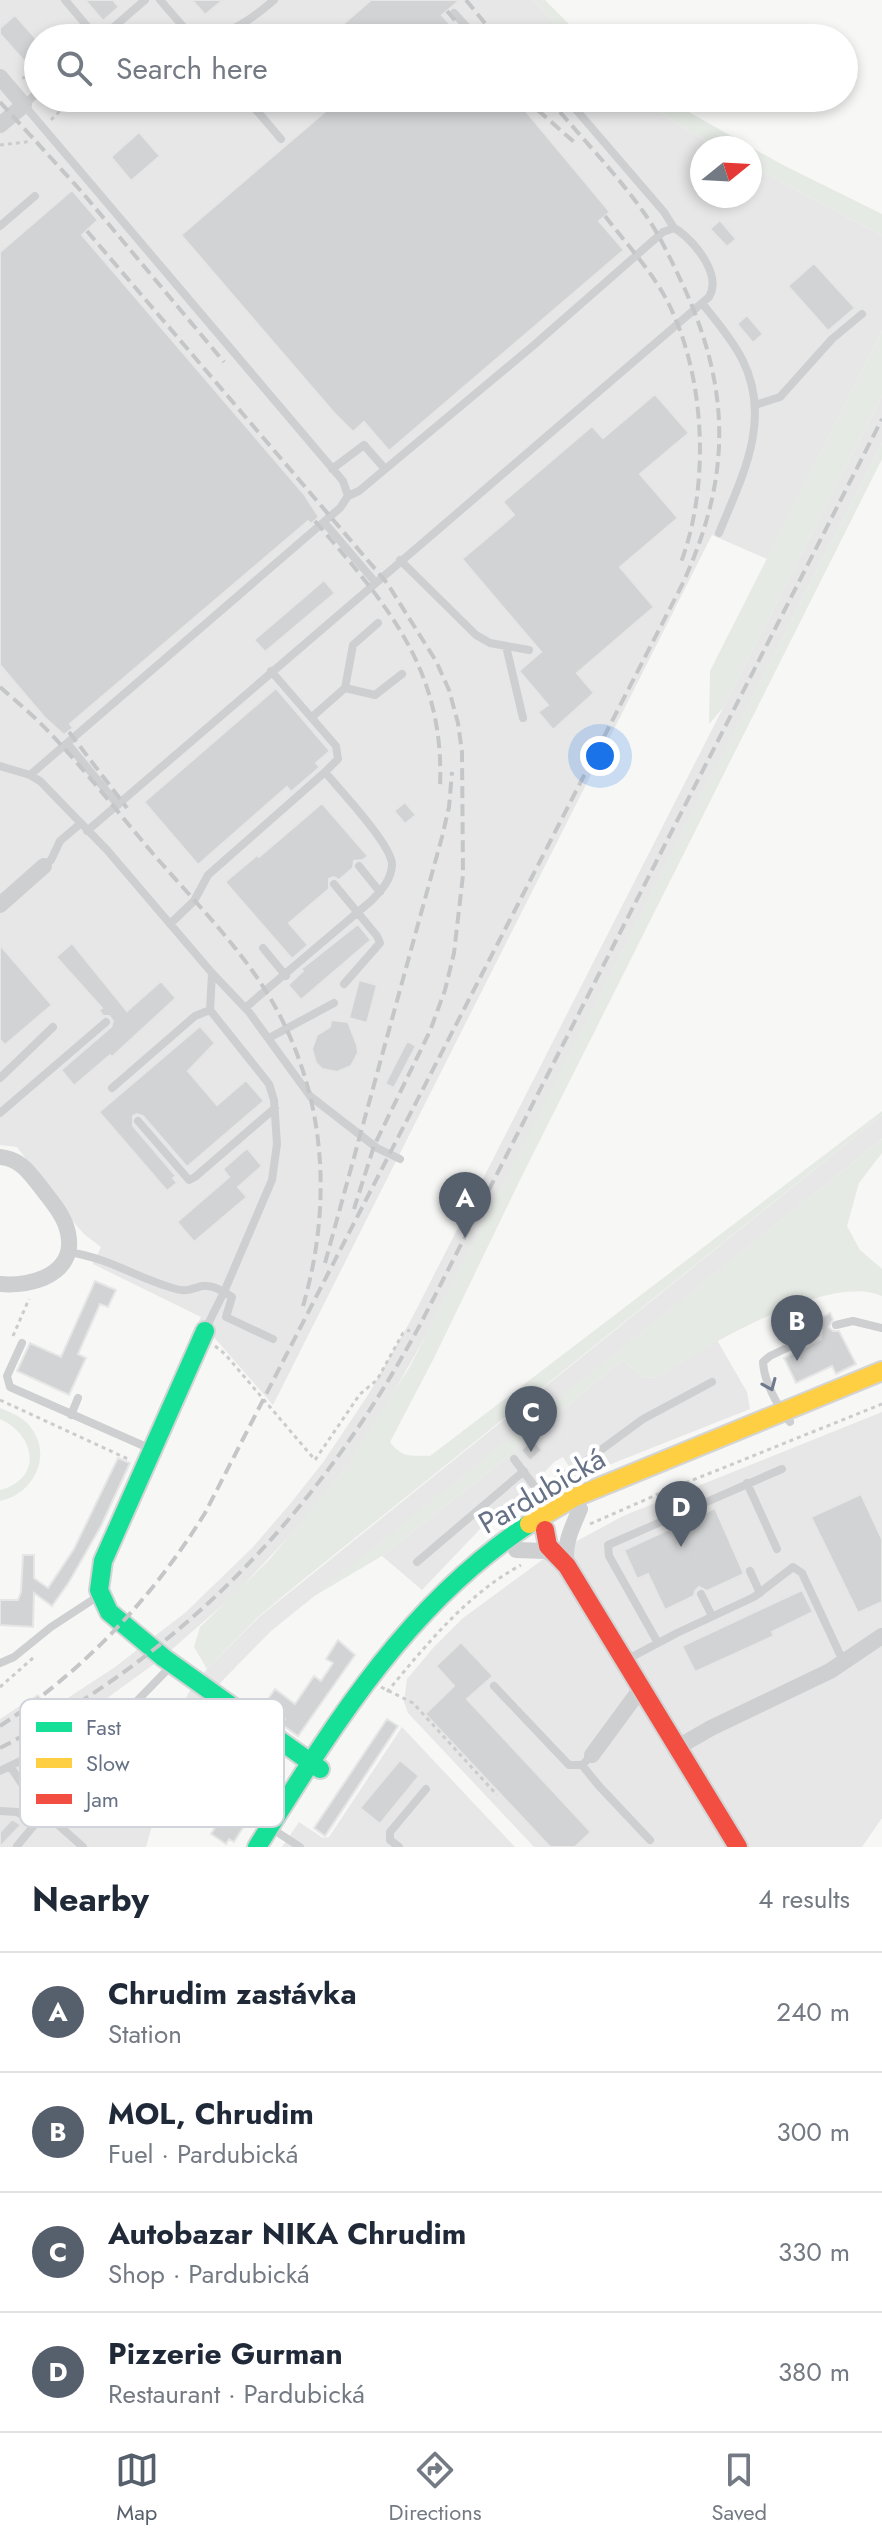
<!DOCTYPE html>
<html lang="en">
<head>
<meta charset="utf-8">
<style>
	body { margin:0; font-family:Jost,sans-serif; background:#f6f6f7; color:#1f2937 }
	.compass { position:absolute; left:690px; top:136px; width:72px; height:72px; border-radius:50%; background:#fff; box-shadow:0 4px 12px #0003; rotate:72deg }
	.you { position:absolute; left:600px; top:756px; width:28px; height:28px; margin:-20px; border:6px solid #fff; border-radius:50%; background:#1a73e8; box-shadow:0 0 0 12px #1a73e833 }
	.badge { display:grid; place-items:center; width:52px; height:52px; border-radius:50%; background:#565f6c; color:#fff; font-size:26px; font-weight:700 }
	.pin { position:absolute; translate:-50% -66px; filter:drop-shadow(0 2px 4px #0008) }
	.pin::after { content:''; position:absolute; top:42px; width:28px; height:24px; background:inherit; clip-path:polygon(0 0,100% 0,50% 100%) }
	.list { margin:0; padding:0; list-style:none }
	h2 { display:flex; justify-content:space-between; align-items:center; height:104px; margin:0; padding:0 32px; font-size:34px }
	h2 small { font-size:26px; font-weight:400; color:#747a83 }
	.list li { display:grid; grid-template-columns:52px 1fr auto; gap:24px; align-items:center; box-sizing:border-box; height:120px; padding:0 32px; border-top:2px solid #e0e1e3 }
	.list b { display:block; font-size:30px; white-space:nowrap }
	.list p { margin:0; font-size:26px; white-space:nowrap; color:#747a83 }
	.list em { font-size:26px; font-style:normal; color:#747a83 }
	.icon { flex:none; width:44px; height:44px; fill:none; stroke:currentColor; stroke-width:2; stroke-linecap:round; stroke-linejoin:round }
	.map { position:relative; flex:none; width:882px; height:1847px; overflow:hidden }
	.search { position:absolute; background:#fff; box-shadow:0 4px 12px #0003; left:24px; right:24px; top:24px; height:88px; display:flex; align-items:center; gap:20px; box-sizing:border-box; padding:0 28px; border-radius:44px; color:#747a83; font-size:30px }
	.sheet { height:584px; background:#fff }
	nav { display:flex; justify-content:space-around; align-items:center; box-sizing:border-box; height:112px; border-top:2px solid #e0e1e3; background:#fff; font-size:22px; color:#747a83 }
	nav a { display:grid; justify-items:center; gap:4px }
	nav .on { color:#565f6c }
	.map>svg:first-child { display:block }
	.built { fill:#e7e7e8 }
	.green { fill:#e5eae4 }
	.building { fill:#d2d3d4; stroke:#e6e6e6; stroke-width:2 }
	.lines { fill:none; stroke-linecap:round; stroke-linejoin:round }
	.fast-casing { stroke:#d3d4d5; stroke-width:22 }
	.slow-casing { stroke:#d3d4d5; stroke-width:22 }
	.jam-casing { stroke:#d3d4d5; stroke-width:22 }
	.path { stroke:#cccccd; stroke-width:3; stroke-dasharray:4 4; stroke-linecap:butt }
	.lane { stroke:#cecfd1; stroke-width:8 }
	.street { stroke:#cecfd1; stroke-width:16 }
	.fast { stroke:#16e098; stroke-width:18 }
	.slow { stroke:#ffcf43; stroke-width:18 }
	.jam { stroke:#f24e42; stroke-width:18 }
	.rail { stroke:#c5c6c7; stroke-width:4; stroke-dasharray:12 6; stroke-linecap:butt }
	.oneway { stroke:#707a8e }
	.labels { text-anchor:middle; stroke-width:8; stroke-linejoin:round; paint-order:stroke }
	.street-label { font-size:30px; fill:#667186; stroke:#fff }
	.key { fill:#fff; stroke:#d1d4db; stroke-width:2 }
	.key-label { font-size:22px; fill:#667186 }
</style>
</head>
<body>
<div class="map">
<svg width="882" height="1847" viewBox="0 0 882 1847">
	<rect width="100%" height="100%" fill="#f7f7f6"/>
	<path class="built" d="M0 0H533L570 38H38V98H640L683 128 718 148H702V196H750V165L882 236V331L767 559 712 535 273 1405 212 1335 196 1326 201 1317 93 1264 101 1247 85 1235 65 1213 17 1147 0 1145Z
		M882 396V443L430 1328 386 1406 341 1474 306 1518 235 1594 161 1659 99 1704 31 1745 135 1812 165 1733 191 1689 207 1669 259 1617 882 1115V1139L271 1631 222 1681 181 1742 162 1791 146 1847H0V1719L38 1694 51 1709 115 1667 186 1612 253 1547 290 1504 324 1461 368 1395 412 1318Z
		M717 1340 747 1392 750 1409 576 1478 563 1457 554 1462 528 1490 529 1496 521 1507 483 1526 422 1590 382 1556 491 1470 622 1360 642 1376 654 1378Z
		M882 1412V1818L862 1847H534L408 1713 404 1702 407 1679 434 1647 463 1618 542 1560 623 1516Z
		M402 1727 515 1847H282L299 1822 323 1838 329 1837Z"/>
	<path class="green" d="M533 0H545L583 38H570Z
		M640 98H664L781 164 882 214V236L750 165V148H718L683 128Z
		M882 331V396L723 708 709 724 710 671Z
		M882 443V459L521 1178 434 1358 390 1442C403 1459 411 1455 430 1456L882 1111V1115L299 1583 258 1617 207 1669 194 1647 200 1627 268 1561 341 1474 409 1368Z
		M882 1139V1153L859 1183 847 1226 860 1250 882 1269V1296C829 1271 702 1349 654 1378L642 1376 622 1360 491 1470 382 1556 311 1598Z
		M0 1408C10 1412 20 1416 27 1423 55 1452 35 1494 0 1501V1490C43 1479 36 1435 0 1419Z"/>
	<path class="building" d="M85 0H113L119 7 103 21Z
		M192 0H223L205 15Z
		M371 0H460L442 15 462 38H327Z
		M15 15 38 41V63L31 69 0 34V28Z
		M328 98H515L610 212 599 221 624 250 389 451 364 422 353 432 334 413 181 235 334 104Z
		M139 132 160 156 131 181 111 157Z
		M72 190 98 220 82 235 304 494 319 517 311 524 308 521 70 724 73 728 64 735 44 717 0 665V252Z
		M720 220 736 239 727 247 710 229Z
		M814 263 855 308 828 331 788 286Z
		M747 315 763 334 753 343 737 324Z
		M655 394 689 433 640 474 678 518 620 567 654 607 577 673 594 693 553 730 538 712 548 705 519 671 541 652 462 559 514 515 503 502 592 426 603 438Z
		M324 580 335 593 265 652 254 640Z
		M276 688 330 751 316 763 320 767 291 792 287 787 198 865 144 802Z
		M405 802 416 815 405 824 394 811Z
		M322 803 368 856 363 860 354 861 353 868 339 880 334 877 329 879V889L289 923 308 945 292 959 225 882 257 855 259 857Z
		M358 924 371 940 301 1000 288 985 303 971 301 969Z
		M72 943 127 1011 161 981 176 998 112 1057 110 1055 74 1086 61 1070 111 1027 113 1021 109 1016H103L99 1010 102 1008 56 957Z
		M0 945 52 1005 5 1045 0 1040Z
		M359 980 377 985 367 1023 349 1018Z
		M331 1020 348 1022 357 1045 358 1053 351 1066 337 1072 322 1069 316 1063 312 1049 317 1035 330 1027Z
		M200 1026 215 1043 188 1071 217 1105 246 1080 264 1101 187 1167 143 1116 137 1114 133 1116V1126L176 1176 173 1178 177 1183 167 1191 99 1112Z
		M407 1041 416 1046 394 1088 385 1084Z
		M247 1148 262 1166 238 1187 247 1197 194 1242 177 1222 229 1177 223 1169Z
		M95 1281 116 1290 108 1307 100 1304 78 1354 86 1358 69 1395 17 1371 30 1343 61 1357Z
		M830 1313 833 1319 829 1327 833 1331H839L856 1364 836 1374 832 1366 796 1383 784 1358 821 1339 822 1330 813 1328 810 1323Z
		M533 1439 542 1450 530 1461 521 1450Z
		M118 1458 130 1463 101 1526 69 1582 52 1606 34 1593 33 1627 0 1625V1600H18L21 1592 23 1555H34V1578L48 1588 74 1549Z
		M861 1494 882 1539V1602L858 1613 811 1517Z
		M715 1508 744 1574 707 1591 699 1587 695 1591 694 1596 665 1610 648 1574 637 1579 624 1550Z
		M802 1590 813 1612 772 1632 774 1636 695 1672 682 1646Z
		M338 1640 355 1655 298 1736 281 1724 285 1719 264 1705 275 1689 295 1704 314 1676 321 1681 333 1663 326 1659Z
		M461 1642 493 1676 467 1699 591 1832 575 1847H550L425 1714 454 1686 436 1666Z
		M387 1719 398 1726 325 1836 314 1828Z
		M400 1760 419 1776 380 1824 360 1808Z
		M227 1808 242 1818 239 1822 244 1826 234 1842 229 1839 226 1844 211 1834Z
		M12 1819 21 1825 0 1847V1832Z"/>
	<g class="lines">
		<g class="fast-casing">
			<path id="fast" d="M205 1331 103 1561 99 1590 109 1612 164 1658 320 1769
				M257 1847C333 1726 407 1604 529 1524"/>
		</g>
		<g class="slow-casing">
			<path id="slow" d="M529 1524 573 1498 882 1371"/>
		</g>
		<g class="jam-casing">
			<path id="jam" d="M545 1530 548 1546 567 1566 738 1847"/>
		</g>
		<path class="path" d="M22 78 38 75
			M51 120 59 112 61 98
			M0 145 26 142 36 133
			M13 1336 29 1299
			M215 1346 225 1354 315 1460 360 1394 377 1380 403 1333 410 1330
			M0 1400 128 1459
			M590 1524 663 1492 882 1404
			M0 1687 33 1658
			M381 1687 413 1703 497 1795
			M387 1692C427 1644 466 1595 521 1565"/>
		<path class="lane" d="M65 0 97 38
			M160 0 193 38
			M454 13 477 38
			M192 37C230 34 245 25 274 0
			M101 38 145 0
			M246 98 281 139
			M566 98 664 212 674 228
			M0 226 35 196
			M702 303C716 321 732 339 742 359 773 419 742 477 719 533
			M755 405 780 397 832 339 862 314
			M332 469 364 445 385 469
			M324 522 375 582
			M400 560 476 635 490 643 529 650
			M378 623 353 645 345 688 375 695 402 674
			M506 646 523 718
			M271 671 336 746 338 759 325 772
			M312 717 345 688
			M67 743 118 805
			M0 766 30 775 40 781 107 850 212 973 249 1012 310 1096 377 1148 400 1159
			M30 775 340 508 348 496 343 481 24 105 38 92
			M87 831 709 297C722 275 696 244 679 231L674 228 663 232 534 345 359 491 348 496
			M44 866 51 860 60 841 80 824
			M359 866 380 892
			M334 884 377 936 380 943 344 984
			M170 924 194 901 208 875 325 772C340 790 391 844 392 864 392 879 381 891 371 901L245 1008
			M263 948 286 976
			M210 1010 212 973
			M269 1038 334 1003
			M0 1078 53 1027
			M112 1088 195 1016 210 1010 269 1084 274 1100 277 1144 272 1180 224 1292 232 1297 226 1317 273 1339
			M0 1113 106 1022
			M138 1121 189 1180 195 1177 275 1108
			M68 1252C110 1258 138 1279 176 1289 195 1295 199 1277 224 1292L205 1330
			M836 1325 853 1321 882 1328
			M22 1343 7 1376 10 1387 151 1449
			M71 1415 78 1398
			M790 1422C778 1407 764 1382 763 1362L770 1356 816 1334
			M514 1459 538 1491V1513
			M747 1483 777 1549
			M538 1491 579 1466 643 1419 712 1382
			M417 1562 524 1471
			M750 1571 760 1593
			M701 1594 712 1616
			M658 1643 609 1556 608 1545 782 1469
			M626 1660 677 1633 754 1597 793 1567 802 1573 844 1663
			M0 1663 14 1657 51 1627 100 1595
			M494 1686 569 1765H582L592 1755
			M582 1765 599 1786 650 1840
			M10 1766 36 1805 83 1847
			M0 1771 132 1706 172 1665
			M0 1811 17 1812 36 1823 17 1846
			M271 1828 300 1847
			M399 1847 390 1840V1832L426 1789"/>
		<path class="street" d="M0 77 24 105 0 125
			M0 905 44 866
			M0 1157C22 1159 30 1174 43 1190 53 1203 65 1217 68 1233 77 1274 32 1287 0 1284
			M516 1550 546 1551 556 1557
			M567 1566C563 1544 572 1528 580 1509
			M678 1747 711 1728 830 1671 882 1636
			M592 1755 642 1687"/>
		<use href="#fast" class="fast"/>
		<use href="#slow" class="slow"/>
		<use href="#jam" class="jam"/>
		<path class="rail" d="M466 0 497 38
			M447 11 470 38
			M524 98 574 142
			M0 102 81 191 224 362
			M605 216C625 242 648 267 664 295 706 371 711 485 680 565
			M87 231 387 583 436 661 449 690 458 723 462 752 463 875 454 953 445 990 430 1031 374 1146 354 1209
			M315 521C387 605 445 669 440 787
			M0 687C16 701 34 716 49 732 86 771 120 815 155 856 189 895 226 933 256 976 324 1074 336 1193 303 1306
			M69 732 127 808
			M325 1263 442 837 449 807 452 772
			M0 1726C84 1670 152 1599 205 1513L682 585C731 479 732 392 683 285 671 260 659 233 642 210 614 171 579 135 548 98
			M0 1748C188 1651 321 1509 421 1323L882 419"/>
	</g>
	<defs><path id="oneway-chevron" d="M-2-3.5L2.5 0L-2 3.5" fill="none" stroke-width="1.6" stroke-linecap="round" stroke-linejoin="round" transform="scale(2)"/></defs>
	<use class="oneway" href="#oneway-chevron" transform="translate(770 1385) rotate(67)"/>
	<g class="labels">
		<g class="street-label">
			<text transform="translate(542 1491) rotate(-30)" y="10">Pardubická</text>
		</g>
	</g>
	<rect x="20" y="1699" width="264" height="128" rx="12" class="key"/>
	<rect x="36" y="1722" width="36" height="10" fill="#16e098"/>
	<rect x="36" y="1758" width="36" height="10" fill="#ffcf43"/>
	<rect x="36" y="1794" width="36" height="10" fill="#f24e42"/>
	<g class="key-label">
		<text x="86" y="1735">Fast</text>
		<text x="86" y="1771">Slow</text>
		<text x="86" y="1807">Jam</text>
	</g>
</svg>
<svg class="compass" viewBox="-18 -18 36 36"><path d="M0-13l5 13h-10z" fill="#e53935"/><path d="M0 13l5-13h-10z" fill="#747a83"/></svg>
<div class="you"></div>
<div class="pin badge" style="left:465px;top:1238px">A</div>
<div class="pin badge" style="left:797px;top:1361px">B</div>
<div class="pin badge" style="left:531px;top:1452px">C</div>
<div class="pin badge" style="left:681px;top:1547px">D</div>
<div class="search"><svg class="icon" aria-label="search" viewBox="0 0 24 24"><circle cx="10" cy="10" r="6"/><path d="M15 15l6 6"/></svg>Search here</div>
</div>
<section class="sheet">
<h2>Nearby<small>4 results</small></h2>
<ul class="list">
<li><span class="badge">A</span><div><b>Chrudim zastávka</b><p>Station</p></div><em>240 m</em></li>
<li><span class="badge">B</span><div><b>MOL, Chrudim</b><p>Fuel · Pardubická</p></div><em>300 m</em></li>
<li><span class="badge">C</span><div><b>Autobazar NIKA Chrudim</b><p>Shop · Pardubická</p></div><em>330 m</em></li>
<li><span class="badge">D</span><div><b>Pizzerie Gurman</b><p>Restaurant · Pardubická</p></div><em>380 m</em></li>
</ul>
</section>
<nav>
<a class="on"><svg class="icon" aria-label="map" viewBox="0 0 24 24"><path d="M3 6l6-2 6 2 6-2v14l-6 2-6-2-6 2zM9 4v14M15 6v14"/></svg>Map</a>
<a><svg class="icon" aria-label="directions" viewBox="0 0 24 24"><path d="M12 3l9 9-9 9-9-9zM9 14v-3h6M13 9l2 2-2 2"/></svg>Directions</a>
<a><svg class="icon" aria-label="saved" viewBox="0 0 24 24"><path d="M7 4h10v16l-5-4-5 4z"/></svg>Saved</a>
</nav>
</body>
</html>
